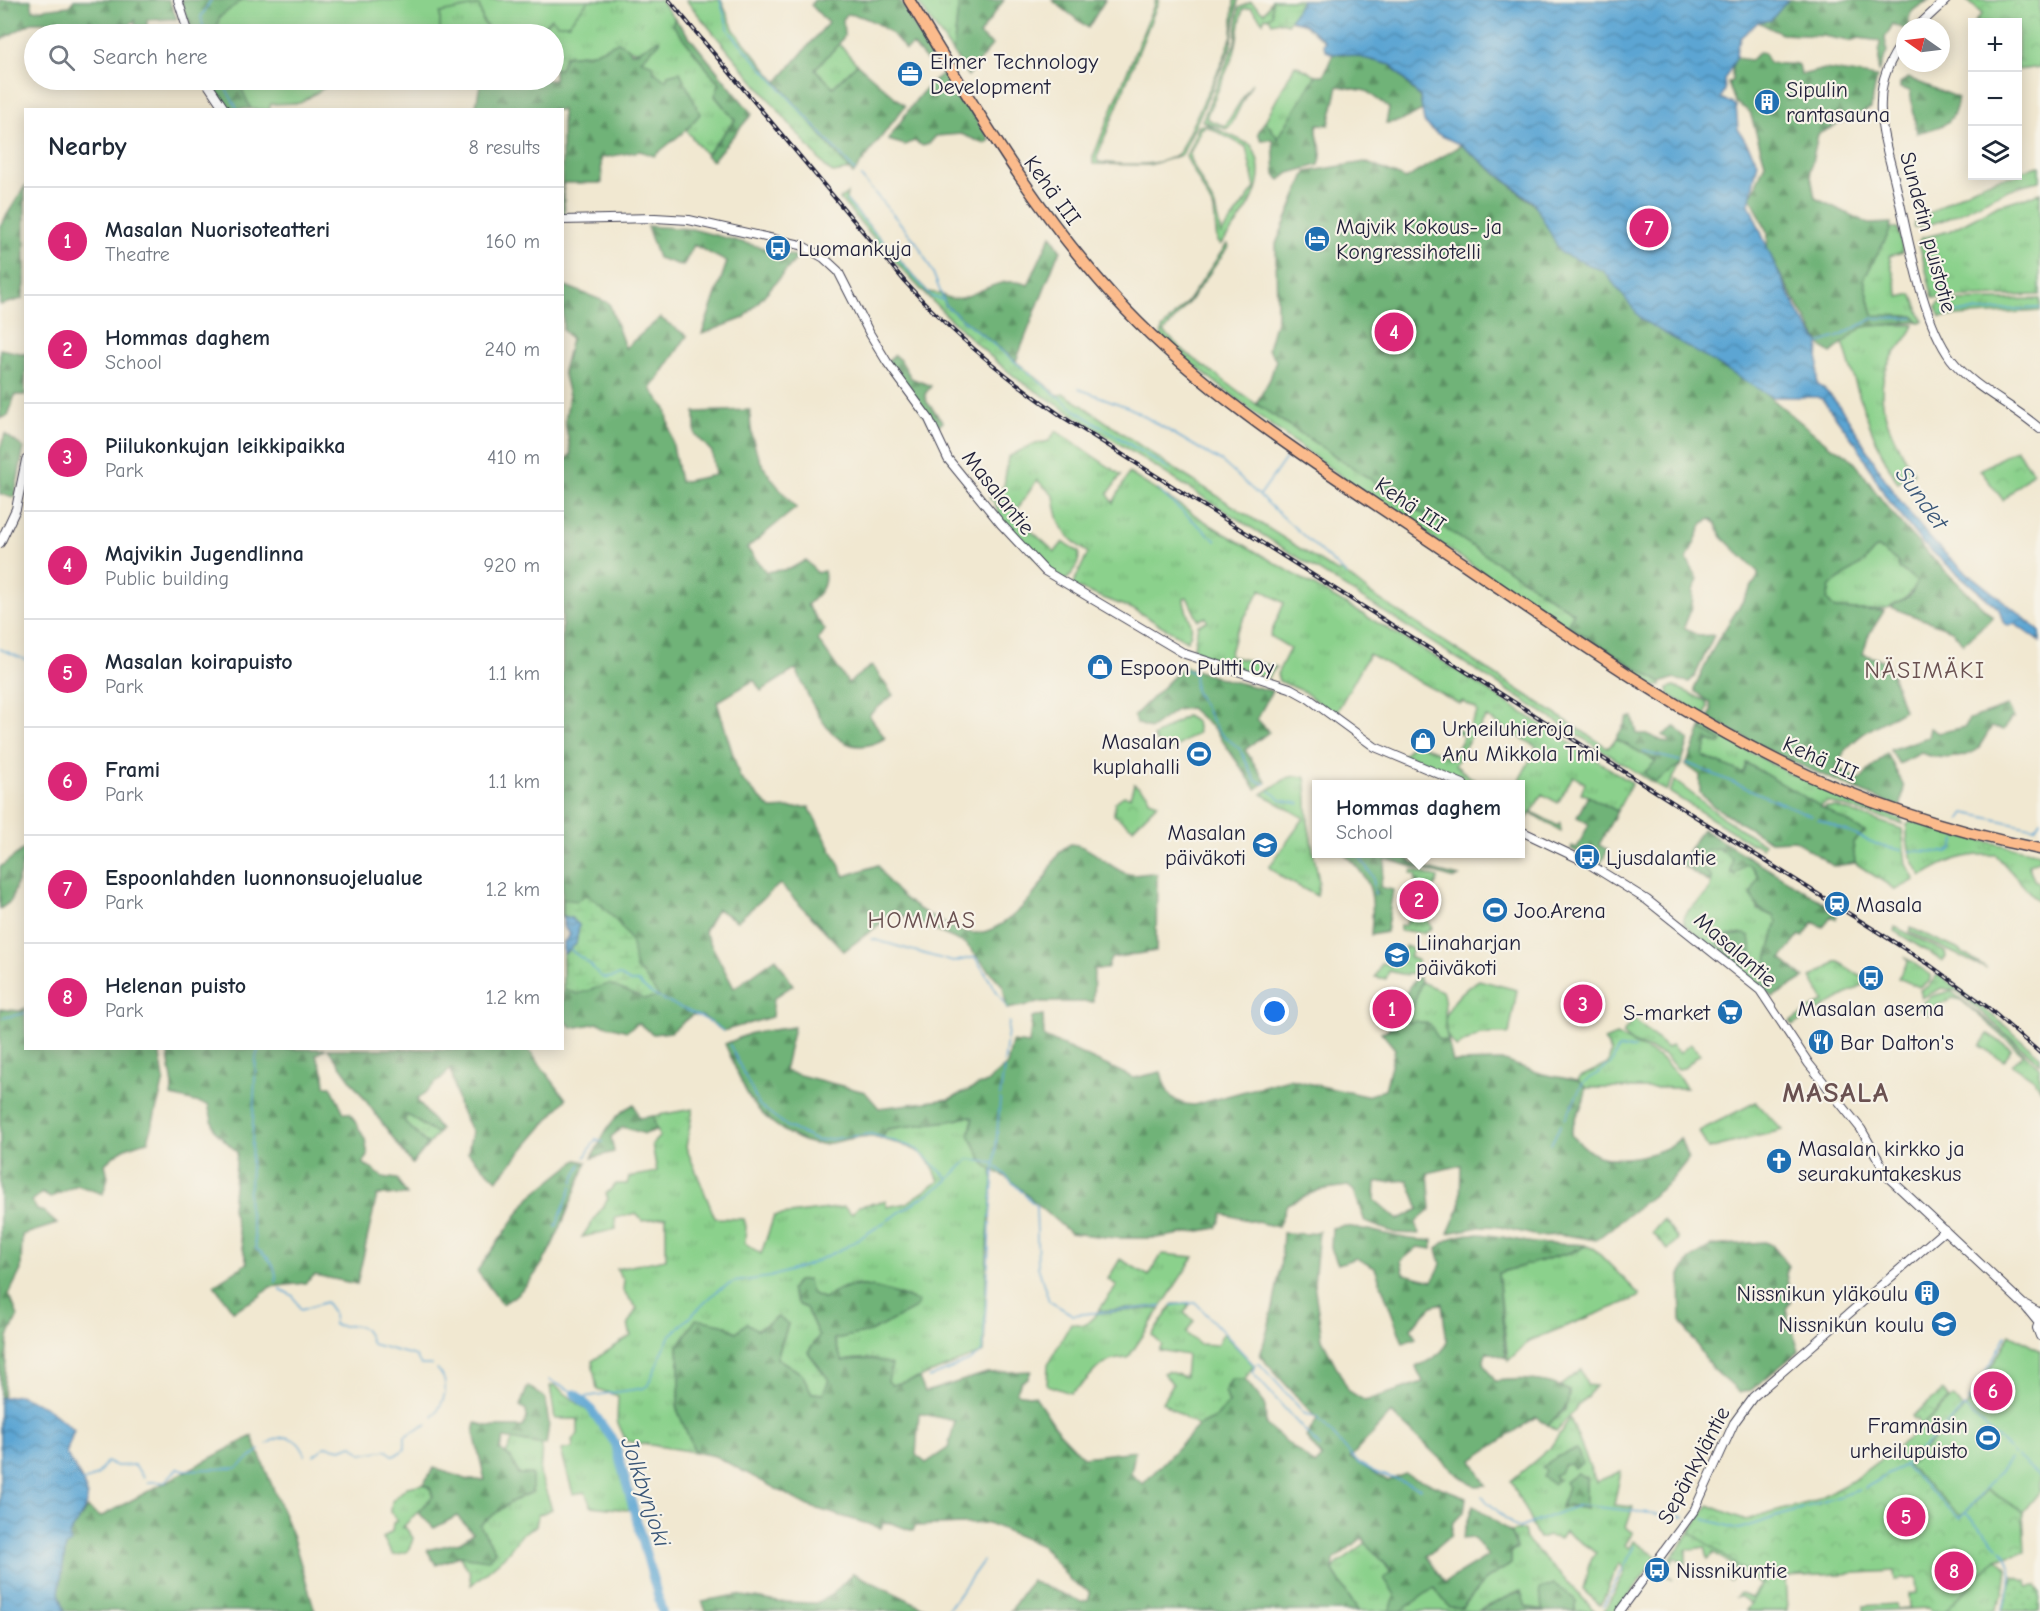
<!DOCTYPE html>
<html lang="en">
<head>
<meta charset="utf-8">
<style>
	body { margin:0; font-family:"Comic Neue",sans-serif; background:#f2f2f3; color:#1f2937 }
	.controls { position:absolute; right:18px; top:18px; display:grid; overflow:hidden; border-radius:0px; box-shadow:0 3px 15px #0003 }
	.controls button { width:54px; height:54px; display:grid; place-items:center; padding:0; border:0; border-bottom:2px solid #e0e1e3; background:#fff; color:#1f2937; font:30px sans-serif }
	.compass { position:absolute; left:1896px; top:18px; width:54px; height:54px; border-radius:50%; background:#fff; box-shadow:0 3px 15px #0003; rotate:284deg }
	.you { position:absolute; left:1275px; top:1012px; width:21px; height:21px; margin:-15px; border:4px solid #fff; border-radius:50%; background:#1a73e8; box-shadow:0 0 0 9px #1a73e833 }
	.badge { display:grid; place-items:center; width:39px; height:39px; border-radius:50%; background:#db2777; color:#fff; font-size:20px; font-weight:700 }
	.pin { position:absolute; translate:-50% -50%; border:3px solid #fff; box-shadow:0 2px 6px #0006 }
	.popup { position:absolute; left:1312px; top:780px; width:213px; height:78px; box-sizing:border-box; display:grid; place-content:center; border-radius:0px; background:#fff; filter:drop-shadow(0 2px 4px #0005); font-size:20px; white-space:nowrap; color:#747a83 }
	.popup b { font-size:22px; color:#1f2937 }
	.popup::after { content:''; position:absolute; left:50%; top:100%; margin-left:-12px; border:12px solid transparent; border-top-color:#fff }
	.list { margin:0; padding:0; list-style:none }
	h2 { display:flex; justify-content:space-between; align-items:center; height:78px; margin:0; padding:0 24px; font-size:26px }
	h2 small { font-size:20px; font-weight:400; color:#747a83 }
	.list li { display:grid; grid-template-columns:39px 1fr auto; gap:18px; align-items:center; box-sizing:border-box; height:108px; padding:0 24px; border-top:2px solid #e0e1e3 }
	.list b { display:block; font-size:22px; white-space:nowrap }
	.list p { margin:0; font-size:20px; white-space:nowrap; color:#747a83 }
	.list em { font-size:20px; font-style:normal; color:#747a83 }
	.icon { flex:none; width:33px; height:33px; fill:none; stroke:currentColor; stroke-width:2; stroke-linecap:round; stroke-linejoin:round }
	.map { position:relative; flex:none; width:2040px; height:1611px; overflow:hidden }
	.search { position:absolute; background:#fff; box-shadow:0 3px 15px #0003; left:24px; top:24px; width:540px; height:66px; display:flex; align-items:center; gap:15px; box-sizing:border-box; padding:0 21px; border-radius:33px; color:#747a83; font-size:22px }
	.panel { position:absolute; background:#fff; box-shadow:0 3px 15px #0003; left:24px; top:108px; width:540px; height:942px; border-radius:0px }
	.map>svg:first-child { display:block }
	.grass { fill:url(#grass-tufts); stroke:#567a64; stroke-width:1.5; fill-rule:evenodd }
	.forest { fill:url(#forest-firs); stroke:#496a5a; stroke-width:1.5; fill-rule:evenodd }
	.wetland { fill:url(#wetland-marsh); stroke:#567a64; stroke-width:1.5 }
	.park { fill:url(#park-crowns); stroke:#567a64; stroke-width:1.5 }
	.garden { fill:url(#garden-dots); stroke:#567a64; stroke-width:1.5 }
	.pitch { fill:#8bd18c; stroke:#567a64; stroke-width:1.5 }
	.water { fill:url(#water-waves); stroke:#3e6487; stroke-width:1.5 }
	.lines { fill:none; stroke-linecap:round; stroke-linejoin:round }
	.stream { stroke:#5ba5d3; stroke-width:1.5 }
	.river { stroke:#5ba5d3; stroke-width:9 }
	.tertiary-casing { stroke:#414052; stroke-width:10 }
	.trunk-casing { stroke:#414052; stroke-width:13 }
	.tertiary { stroke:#fff; stroke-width:8 }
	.trunk { stroke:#fbbb8c; stroke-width:10 }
	.rail-casing { stroke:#22223b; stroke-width:4 }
	.rail { stroke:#f7f3e8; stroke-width:1.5; stroke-dasharray:4.5; stroke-linecap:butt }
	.labels { text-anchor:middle; stroke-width:4.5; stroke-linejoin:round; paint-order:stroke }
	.poi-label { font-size:22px; fill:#22223b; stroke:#f7f3e8; text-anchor:start }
	.street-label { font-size:22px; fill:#22223b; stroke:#f7f3e8 }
	.water-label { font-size:24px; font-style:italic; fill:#395678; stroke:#f7f3e8 }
	.neighbourhood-label { font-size:24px; letter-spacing:1.5px; fill:#6a5151; stroke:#f7f3e8 }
	.district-label { font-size:28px; font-weight:bold; letter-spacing:1.5px; fill:#6a5151; stroke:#f7f3e8 }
</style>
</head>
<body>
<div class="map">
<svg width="2040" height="1611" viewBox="0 0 2040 1611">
	<defs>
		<pattern id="grass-tufts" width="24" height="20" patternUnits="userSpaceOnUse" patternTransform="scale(1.5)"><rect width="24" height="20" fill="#8bd18c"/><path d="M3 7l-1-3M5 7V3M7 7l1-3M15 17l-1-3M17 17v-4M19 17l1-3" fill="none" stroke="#78b37a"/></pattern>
		<pattern id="forest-firs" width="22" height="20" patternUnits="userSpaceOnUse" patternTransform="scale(1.5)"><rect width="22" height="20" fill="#70b378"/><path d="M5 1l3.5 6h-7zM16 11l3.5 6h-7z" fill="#5c9164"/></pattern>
		<pattern id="wetland-marsh" width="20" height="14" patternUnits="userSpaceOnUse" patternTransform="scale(1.5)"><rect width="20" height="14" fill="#8bd18c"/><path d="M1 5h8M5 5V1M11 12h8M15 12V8" fill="none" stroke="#78b37a"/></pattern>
		<pattern id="park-crowns" width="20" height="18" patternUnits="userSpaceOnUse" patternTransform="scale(1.5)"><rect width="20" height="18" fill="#8bd18c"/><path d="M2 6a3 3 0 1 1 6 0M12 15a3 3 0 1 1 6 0" fill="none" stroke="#78b37a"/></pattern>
		<pattern id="garden-dots" width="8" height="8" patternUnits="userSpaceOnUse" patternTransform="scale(1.5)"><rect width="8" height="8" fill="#8bd18c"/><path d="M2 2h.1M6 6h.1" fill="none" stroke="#78b37a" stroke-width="1.8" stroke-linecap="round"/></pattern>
		<pattern id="water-waves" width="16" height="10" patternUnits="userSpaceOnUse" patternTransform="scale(1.5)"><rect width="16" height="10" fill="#5ba5d3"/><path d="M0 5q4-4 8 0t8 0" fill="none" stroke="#4b86ac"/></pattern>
	</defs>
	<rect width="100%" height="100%" fill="#f7f3e8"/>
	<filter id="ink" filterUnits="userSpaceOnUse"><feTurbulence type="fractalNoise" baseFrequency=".0167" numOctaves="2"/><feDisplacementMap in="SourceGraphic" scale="12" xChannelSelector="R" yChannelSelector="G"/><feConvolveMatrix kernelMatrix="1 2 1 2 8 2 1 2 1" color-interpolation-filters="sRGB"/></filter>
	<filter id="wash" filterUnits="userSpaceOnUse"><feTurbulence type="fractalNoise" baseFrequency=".008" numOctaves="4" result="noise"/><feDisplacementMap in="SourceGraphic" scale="24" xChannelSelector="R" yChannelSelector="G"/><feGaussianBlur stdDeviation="1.35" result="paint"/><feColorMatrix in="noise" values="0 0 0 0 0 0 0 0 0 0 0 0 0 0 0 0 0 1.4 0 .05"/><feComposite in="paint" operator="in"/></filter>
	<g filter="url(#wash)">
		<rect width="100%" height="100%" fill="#f1e8d1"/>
		<path class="grass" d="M589 0H660L675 19 673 24 720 84 715 96 735 120 706 155 686 130 700 114 667 81 641 60 660 42C638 52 639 56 618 42L594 53 565 56 560 69H554V34H536L551 18 568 24Z
			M686 0H721L734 30 850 170 833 173 828 170Z
			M916 0H959L953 53Z
			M1156 0H1159L1097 157 1098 162C1122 165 1160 168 1179 153L1224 58 1232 35 1234 0H1238L1231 46 1182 155 1149 165 1093 164V157Z
			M1272 0 1287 24 1265 17 1263 22 1251 8 1243 9 1234 54 1207 115V119L1225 126 1252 83 1231 125 1226 129 1202 121 1235 43 1239 8 1251 2 1264 13Z
			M479 5 483 22 492 34H440V13Z
			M839 44 857 64 833 87 815 69Z
			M1295 65 1316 75 1278 139 1265 121Z
			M1207 124 1251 145C1274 181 1243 218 1220 245L1217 242 1214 210 1186 157 1199 126ZM1206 126 1246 147 1255 188 1221 234 1215 207 1190 159V153L1201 129Z
			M2040 166V181C1993 188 1960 222 1914 227L1915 222C1945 205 1982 176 2018 176V171Z
			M847 193 846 200 928 292 941 294 946 306 1058 395 1064 394 1077 402 1170 466 1337 572 1342 571 1371 594 1608 748 1616 739 1656 761 1655 781 1681 764 1666 791 1020 381C952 327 896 264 840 199Z
			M2040 193V295L1933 298 1919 243 1922 238 1949 231 1998 205Z
			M1890 228H1898L1903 252 1889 256 1899 297 1912 294 1923 321 1919 322 1914 316H1873L1864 279Z
			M1227 244 1229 246 1189 302 1164 332 1186 353 1256 404 1574 613 1567 625 1661 683V686H1654C1488 574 1315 468 1161 338L1162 329 1187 302Z
			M2040 299V311L1940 317 1936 307 1942 301Z
			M1873 325H1914C1909 339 1895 350 1888 364 1871 402 1894 441 1914 473L1898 483C1871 439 1857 391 1843 342L1862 327Z
			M1056 431 1121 475 1108 494 1113 503 1129 473 1217 529 1436 657 1632 783 1617 811 1581 793 1585 783 1573 776 1558 803 1542 794 1532 812 1558 826 1560 823 1561 831 1531 813 1521 826V784H1517L1537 747 1486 717 1477 732 1474 731 1455 765 1479 784C1465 784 1419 763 1402 757L1414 742 1452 759 1464 736 1448 727 1452 726 1466 734 1477 713 1476 709 1462 701 1460 704 1369 654 1335 715 1303 691 1279 681 1277 674 1290 648 1270 636 1284 603 1261 589 1236 632 1229 656 1276 667 1268 678 1243 671 1197 653 1194 647 1198 625 1207 621 1206 617 1198 620 1187 597 1184 598C1183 614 1199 624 1187 641L1135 610 1072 586 1088 553C1063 535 1058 527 1054 496L1037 480 1018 508 1017 518 1055 552 1063 542 1079 552C1080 562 1073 576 1064 581L1038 560 1000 518 995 503 989 498 1004 486 1008 457 1031 445 1049 441Z
			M1877 547 1898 562 1899 568 1918 581C1900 617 1869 610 1835 609L1827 600 1830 586 1865 561Z
			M1674 686 1706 701 1708 707 1705 716 1669 695 1668 688Z
			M1703 726 1791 774 1901 819 1903 824 1828 802 1818 807 1747 763 1743 773 1702 756 1708 741H1721L1701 729Z
			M1295 776 1304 777 1306 781 1308 822 1319 882 1317 896 1283 878 1269 867 1304 818 1262 794 1287 778Z
			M1675 781 1725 819 1764 844 1762 848 1753 843 1752 844 1669 792Z
			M1825 807H1836L1902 829 1906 864 1915 880 1896 890 1855 863 1853 842 1864 832 1823 810Z
			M1912 821 1947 833 2040 853V861L2028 864 2034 880 2040 883V904L1996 855C1966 853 1948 860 1922 876 1910 860 1906 846 1907 825Z
			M1712 848H1718L1732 859 1731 873 1735 874 1746 864 1752 866 1758 877 1755 885 1758 910 1774 916 1777 922 1760 986 1684 924C1681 909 1703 902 1709 890 1712 885 1710 882 1711 876L1697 862 1703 851ZM1741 933 1750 949 1743 958 1735 961 1722 947 1725 936Z
			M1895 927 1945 952 1946 957 1943 961 1941 960 1894 931Z
			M1911 928 1957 949 1987 969 1910 932Z
			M1906 958 1931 975 1929 982 1919 987 1898 978 1908 962Z
			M1837 961 1865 979 1866 983 1793 1025 1790 1022 1824 1001 1811 978Z
			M1938 974 1996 1018 2040 1056V1063L1957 991 1942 988 1922 998 1920 990 1929 986Z
			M1479 980 1517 990 1509 1034H1480L1456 1047C1429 1022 1457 993 1479 980Z
			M1421 982 1442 991C1448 1005 1442 1022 1448 1041L1439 1040 1408 1023Z
			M1951 991 2011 1040 2040 1068V1090L2034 1079 2012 1064 2023 1054 1961 1000 1953 998 1936 1006 1929 1015 1917 1008 1932 996Z
			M1634 1019 1667 1048 1671 1045 1679 1053 1691 1044 1700 1054 1684 1068 1678 1069 1662 1054 1633 1043 1622 1034Z
			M1616 1035 1659 1057 1678 1075 1686 1088H1586L1578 1081 1580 1077 1608 1064 1611 1051 1604 1040Z
			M1756 1102 1782 1130 1708 1149 1699 1131Z
			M693 1109 686 1147 715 1218 744 1219 746 1226 745 1243 761 1254 774 1216 844 1207 852 1214 859 1206 885 1201 887 1207 907 1203 939 1181C927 1149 913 1148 882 1139L886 1129 956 1120 969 1116 973 1118C974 1137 975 1159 992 1170L993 1179 987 1248 984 1352 919 1378 892 1385 842 1361 834 1339 870 1332 915 1308 919 1302C889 1292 851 1272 825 1299L811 1293 806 1308 819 1336 808 1352 829 1380 823 1394 812 1393 802 1374 777 1358 788 1324 736 1332 722 1324 678 1347 680 1383 677 1409 695 1452 626 1441 617 1421 618 1396 597 1389 592 1361 631 1336 628 1324 637 1308 623 1291 624 1280 616 1269 666 1259V1217L642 1221 636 1213 615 1218 616 1229 582 1237 608 1199 606 1194 616 1184H627L629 1177 657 1172 652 1144 659 1137 658 1130H656L653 1116Z
			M406 1114C418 1119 425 1131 438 1133L428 1145 404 1121Z
			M1663 1220 1678 1239 1668 1250 1652 1233Z
			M1585 1245 1594 1249 1639 1294V1297L1529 1341 1508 1361 1498 1273 1579 1250Z
			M1162 1254 1194 1257 1162 1306 1098 1311 1117 1286 1108 1279 1120 1259 1149 1276Z
			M1173 1304H1190L1184 1313 1194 1321 1186 1333 1199 1344 1217 1345 1223 1333 1254 1365 1245 1379H1231L1225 1391 1229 1403 1215 1418 1198 1426 1162 1402 1173 1384 1163 1373 1167 1371 1185 1377 1187 1355 1159 1350 1162 1345 1152 1335Z
			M1161 1308 1128 1358C1090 1360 1097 1378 1070 1393L1047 1385 1048 1364 1071 1323 1085 1325 1098 1313Z
			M1581 1370 1587 1385 1596 1386 1556 1431 1548 1425 1565 1410 1569 1391 1560 1386Z
			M554 1385 602 1422 610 1432 632 1508 627 1510 591 1506 585 1492 573 1494 561 1450 573 1448 572 1440 578 1434V1419H555L550 1386Z
			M1570 1418 1596 1482 1621 1471 1614 1505 1633 1507 1626 1528 1633 1532 1625 1545 1630 1548 1634 1541 1657 1557 1617 1611H1604L1625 1572 1620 1563C1610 1575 1609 1591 1600 1605L1583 1590 1590 1560 1596 1552 1565 1532 1560 1539 1548 1536 1539 1539 1511 1481 1550 1448ZM1577 1473 1586 1479V1509L1560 1505C1569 1496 1567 1483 1577 1473Z
			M513 1439 542 1445 540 1474 552 1509 538 1515 536 1526 523 1533 504 1557 471 1585 469 1570 459 1556 480 1557 495 1550 479 1525 511 1502 532 1492 506 1454Z
			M423 1484 430 1488 433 1496 402 1528 405 1527 413 1538C410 1552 407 1553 393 1555L383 1538 392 1531 393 1523 397 1521 391 1512 392 1501 407 1487Z
			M1693 1528 1798 1576 1784 1577 1787 1611H1746L1751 1604 1741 1597H1736L1740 1593 1751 1598 1760 1585 1738 1570 1730 1581 1727 1579 1735 1567 1714 1553 1708 1559 1705 1547 1686 1550V1564L1675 1557 1665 1573 1673 1580 1661 1572Z
			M1524 1530 1526 1539 1595 1611H1575L1577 1601 1554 1584 1543 1610 1526 1607 1520 1591 1478 1611H1401L1435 1587 1449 1607 1462 1608 1484 1581 1511 1564V1551L1517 1548 1510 1532Z
			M1367 1542C1382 1560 1408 1585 1390 1611H1358L1333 1571 1337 1564Z
			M1997 1558 2007 1569 2004 1592 1995 1611H1945Z"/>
		<path class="forest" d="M0 0H31L33 10 69 6 74 0H169L177 19 147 20V34H136L135 20 119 34H78V22H33L0 40Z
			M181 0H242L219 18 217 34H192Z
			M814 0H900L932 58 926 60 913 45 905 50C895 32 868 15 847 14L843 19 844 36 839 44 815 69 833 87 857 64 905 106 853 174 777 82 828 23 811 5Z
			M959 0H1004L979 35 992 45 968 76 953 53Z
			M1052 0H1105L1088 28Z
			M1788 0H1929C1918 7 1907 10 1909 25L1904 29 1893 24 1885 38 1887 52 1878 73 1880 41 1859 38 1849 41 1823 36 1782 34 1758 22Z
			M675 19 752 114 712 161 706 155 735 120 715 96 719 84 672 24Z
			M659 39 660 42 641 60 653 65 654 72 666 80 668 75 680 72 700 114 686 130 654 156 640 151 601 158 602 183H563L565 217 562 216V110H475L481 80H554V69H560L565 56 594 53 618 42 628 47 631 52H637Z
			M1343 52 1391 65 1420 98 1422 110 1401 121 1386 123 1389 108 1366 91 1338 86 1329 125 1318 124C1313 138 1326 146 1319 165L1289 173 1280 180 1275 175 1273 140H1261L1258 133 1265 121 1278 138 1316 75H1324L1333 54Z
			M1759 52 1764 53 1769 63 1799 65 1801 75 1825 69 1877 77 1871 108 1818 134 1810 171 1815 198 1869 224 1891 223 1890 231 1864 279 1873 315 1914 316 1919 322 1862 327 1831 353 1822 347 1767 252 1768 234 1751 197 1765 163 1750 112 1735 102 1728 82 1732 81V66L1736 58 1751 60Z
			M945 72 990 140 985 144 961 134 936 136 930 143 923 146 914 141 905 145 888 140C904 118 921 87 945 72Z
			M1908 78 1958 98C1954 127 1942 126 1917 133L1910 91 1900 88V83Z
			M208 80H238L251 109H229Z
			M1461 145 1831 447C1851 452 1861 471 1873 488 1907 537 1951 576 1993 617L1963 644 1952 630 1890 607 1911 595 1917 581 1899 568 1898 562 1877 547 1865 561 1830 586 1827 600 1835 609 1884 611 1868 636 1863 654 1888 662 1904 710C1879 725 1847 737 1837 766L1859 780 1887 753 1904 787 1901 805 1898 807 1783 758 1708 718 1712 711 1710 703 1695 691V687L1716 643 1758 577V572L1722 537 1716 524 1711 519 1703 523 1687 559 1698 580 1693 590 1692 607 1684 627 1698 636 1714 635 1695 676 1689 682 1672 679 1661 683 1567 625 1574 613 1256 404 1270 379 1276 360 1268 349 1277 317 1276 244 1306 172 1365 162 1406 179Z
			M25 186V285L22 299 0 305V226Z
			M647 226 692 229 798 257 744 318 702 334 727 262 694 245 683 266 658 258Z
			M1051 235 1061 251 1057 256 1016 361 946 306 941 294C966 312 992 270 1028 285Z
			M563 285 609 303 625 348 660 318 687 336 651 389 666 409 680 482 715 475 712 452 695 434V412L750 410C749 456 768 475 796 508L747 548 766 572 790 569 806 560 817 573 824 571C828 587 818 595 807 605L825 630 818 640 848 683 872 665 893 695 869 715 885 738C835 769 811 702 796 669L761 691 754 680 717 702 740 778 771 809 809 807 845 876 878 865C893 893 910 905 938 920 949 926 959 932 972 933 1000 935 1031 901 1044 880 1053 866 1055 851 1071 844 1092 846 1105 865 1125 873 1135 878 1146 871 1157 874L1156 951 1111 958 1107 969H1094L1093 1002H1043L1007 1009 1003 986 966 944 891 911 879 925 844 951 780 884 737 921 717 909 704 931 734 988 776 958 793 985 774 998 772 1017 723 1031 702 1016 692 1015 671 1032 653 1034 638 1023 627 1031 598 1023 572 1028 563 1019V955L576 944 578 936 562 916V463L571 454 565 422 569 396 563 371 571 339 563 330Z
			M0 349 26 354 25 395H15L8 416 0 418Z
			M894 355 901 361 911 378 931 386 925 394 927 402 943 422 934 429 887 362Z
			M5 434 24 448 14 498 0 494V449Z
			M1184 666 1212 676 1272 691 1257 719 1269 732 1245 750 1266 782 1256 789 1215 730 1190 708 1176 710 1150 729 1137 723 1134 716Z
			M2008 706 2014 718H2011L2004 730 1992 727C1987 733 1983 742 1978 748 1966 761 1936 759 1921 753L1899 764 1890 750 1928 737 1930 728 1938 733 1965 727 1969 719Z
			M1633 717 1637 734H1646L1667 743 1670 741 1663 735 1675 727 1689 740 1681 764 1655 782 1644 773 1656 761 1616 739 1628 718Z
			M1701 729 1722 741 1719 744 1708 741 1703 756 1743 773 1746 763 1865 832 1853 842 1855 863 1833 866 1795 840 1770 841 1713 806 1700 793V775L1686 765Z
			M1588 796 1617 811 1599 845 1608 850 1600 864 1571 849 1572 846 1577 848 1589 824 1577 817Z
			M1702 829 1826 904V907L1837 915 1836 919 1831 916 1823 927 1813 922 1803 937 1800 935 1781 959 1804 978 1773 997 1760 986 1777 922 1774 916C1760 911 1756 908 1751 894L1758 877C1756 870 1753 866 1746 864L1735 874 1731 873 1732 859 1718 848 1703 851 1698 862 1711 876 1710 883 1680 864Z
			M25 848V858L11 901 0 909V867Z
			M1344 854H1400L1420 867 1459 877 1455 879 1386 859 1380 887 1393 890 1386 932 1371 935C1374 895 1375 882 1344 854Z
			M1745 934 1750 936 1752 951 1745 954 1743 962 1738 963 1718 945V941L1725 936Z
			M1418 976 1421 982 1408 1023 1416 1021 1430 1024 1439 1040 1448 1041 1453 1062 1504 1061 1543 1074 1578 1081 1586 1088C1586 1106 1572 1117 1571 1135 1579 1141 1589 1153 1598 1156 1619 1162 1666 1155 1680 1138L1688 1159 1670 1182 1596 1240 1565 1235 1538 1236 1500 1227 1485 1226 1448 1233 1460 1206 1461 1165 1428 1173 1431 1209 1416 1222 1419 1234 1395 1233 1365 1222 1354 1191 1348 1186 1319 1190 1287 1204 1278 1227 1223 1214 1217 1228 1157 1238H1115L1070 1233 1009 1179 986 1166 969 1135 973 1118 969 1116 956 1120 887 1129 882 1139C860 1132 844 1142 823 1144 800 1146 766 1121 753 1103 741 1086 734 1063 725 1044L751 1033 794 1027 784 1071 865 1092 879 1108 949 1099 987 1082 1007 1065 1012 1042 1029 1044 1032 1018 1043 1015 1044 1037 1134 1078 1161 1072C1166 1093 1171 1104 1194 1105L1289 1079 1366 1096 1385 1090 1395 1049 1381 1032 1388 1030C1400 1013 1403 991 1418 976ZM1408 1180 1419 1209 1398 1220 1375 1200 1376 1183Z
			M25 1008 26 1048 159 1049 164 1080 148 1141C129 1145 119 1150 105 1164L108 1177 103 1194 77 1185 50 1198 42 1193 32 1201 37 1210 44 1212 57 1224 22 1235 21 1270 9 1294 18 1316 8 1337 3 1397 0 1398V1009L20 1011Z
			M167 1049H325L316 1055 324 1074 325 1086H331L344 1113H350L365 1139 368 1156 363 1163 383 1177 397 1179 407 1195H377L357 1284 315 1275 305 1283 270 1287 259 1297 233 1311 214 1285 247 1263 232 1209 237 1152 215 1131 208 1105 171 1096 173 1086Z
			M328 1049H528L566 1099 497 1180 468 1153 472 1132 459 1107 451 1069 417 1100 440 1130 438 1133C425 1131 418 1118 406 1115L404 1121 428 1145 412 1164Z
			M634 1104 639 1118 653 1116 656 1130 645 1134 623 1127 611 1137 614 1152 592 1158C603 1135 611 1116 634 1104Z
			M577 1160 587 1162C567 1207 548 1281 502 1304L477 1271 530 1197Z
			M1343 1226C1374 1228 1401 1242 1433 1240L1432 1249 1418 1247 1401 1261 1404 1274 1433 1281 1441 1264 1437 1249C1460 1222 1505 1239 1534 1243 1551 1245 1568 1243 1585 1245L1579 1250 1498 1273 1506 1358 1487 1351 1483 1363 1495 1381C1519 1378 1547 1378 1569 1391 1570 1407 1559 1415 1548 1425L1536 1417 1472 1460 1486 1485 1474 1486 1453 1471 1391 1413 1350 1458 1388 1481 1405 1474 1466 1497 1464 1513 1453 1522 1451 1535 1427 1556 1444 1583 1488 1556 1474 1538 1462 1539 1473 1505 1510 1532 1517 1548 1511 1551V1564L1484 1581 1462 1608 1449 1607 1434 1588 1401 1611H1390L1395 1595 1384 1578 1392 1571 1361 1538 1334 1560 1333 1571 1358 1611H1010L1031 1581 1082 1602 1089 1600V1591L1071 1581 1042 1546 988 1523 915 1526 913 1531 891 1523H883L881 1528 808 1506 715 1456 695 1452 677 1409 680 1383 678 1346 696 1319 722 1324 736 1332 747 1323 757 1330 778 1317 788 1324 777 1358 802 1374 812 1393 823 1394 829 1380 808 1352 819 1336 806 1308 797 1304 791 1290 797 1281 808 1280 811 1293 825 1299C853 1273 888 1292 919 1302L916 1308 870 1332 834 1339 842 1361C859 1358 876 1357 892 1365L888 1381 892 1385 919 1378 925 1392 987 1373 1031 1371 1028 1378 1021 1382 1016 1393 1035 1396 1059 1432 1083 1457 1135 1451 1131 1474 1143 1484 1198 1426 1215 1418 1229 1403 1225 1391 1232 1379H1245L1265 1404 1266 1425 1315 1465 1322 1458 1306 1437 1317 1419 1260 1356C1273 1315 1281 1276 1283 1233L1307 1234 1319 1231 1314 1283 1322 1339 1349 1391 1365 1401 1423 1382 1416 1367C1458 1347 1445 1344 1442 1303L1432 1306 1411 1328 1416 1338 1403 1343 1375 1268 1356 1258 1338 1264 1331 1248 1332 1228ZM919 1413 955 1421 948 1448 926 1463 916 1455Z
			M1764 1242 1772 1245 1789 1266 1786 1274 1791 1300 1786 1309 1799 1351 1751 1390 1740 1393 1712 1368 1681 1321 1680 1275 1689 1261 1711 1246Z
			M528 1386 545 1398 549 1424 546 1445 504 1438 500 1449 511 1458 518 1474H532V1492L511 1502 480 1525 495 1551 488 1560 459 1556 436 1565 427 1550 460 1542 473 1533 457 1516 434 1528 418 1512 433 1496 430 1488 423 1484 434 1468 468 1480H485L474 1433 476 1423 491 1427H523L527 1418 526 1410 520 1406Z
			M252 1436 292 1535 315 1611H65L59 1593 66 1546 69 1535 87 1508 100 1517Z
			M1577 1449 1582 1463 1574 1468 1571 1464 1564 1465 1560 1473 1554 1475 1558 1480 1553 1484 1543 1477 1546 1471 1542 1468C1546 1461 1569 1451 1577 1449Z
			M1577 1473 1586 1478V1509L1569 1505 1561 1508 1568 1487 1565 1482Z
			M853 1573 931 1611H706L702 1601 737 1595 778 1602 816 1603 832 1595Z
			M1554 1584 1577 1601 1575 1611H1478L1521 1591 1526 1607 1542 1610 1540 1589Z"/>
		<path class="wetland" d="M1272 0H1353L1325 41 1303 23 1290 20 1287 24 1279 21 1272 23 1269 17 1272 15Z
			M585 895C598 898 626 930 631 942 635 952 633 961 636 970L642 973 659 997 644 999 609 984 577 994 563 988V955L576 944 579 925 571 918 563 916V899L577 901Z"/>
		<path class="park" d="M1967 0H2040V67L2018 70V22H1975L1982 14Z
			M2016 449 2033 472 2003 500 1980 470Z
			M1134 784 1147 793 1149 800 1158 803 1133 828 1114 815 1115 802 1124 796 1130 797Z
			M1412 870 1438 878C1434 893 1426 894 1422 911L1432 928 1423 933 1400 930V925L1405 926 1407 921H1410L1407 918 1411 901 1415 902 1417 895 1412 894 1415 883 1419 881 1415 880 1416 875 1411 874Z
			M1405 946 1413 949 1409 957 1418 961 1416 973 1405 975 1389 971 1386 979 1375 977 1381 963 1391 965 1393 953 1403 955Z
			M1943 1391 1949 1399 1920 1427 1917 1418 1915 1420 1912 1416Z
			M1953 1397 1964 1410 1908 1466 1967 1511 1987 1489 2023 1512 2025 1552 1997 1559 1945 1611H1930L1929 1608 1864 1611V1606L1896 1604 1897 1609 1910 1608 1909 1594 1917 1593 1916 1578 1895 1580 1894 1571 1785 1577 1787 1611H1746L1763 1583 1690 1532 1708 1505 1746 1520 1814 1501 1852 1481 1910 1437Z"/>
		<path class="garden" d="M2013 1577 2027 1581 2028 1587 2037 1586 2040 1593 2039 1611H2002Z"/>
		<path class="pitch" d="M242 0H589L568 24H558L551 18 536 34H492L483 21 479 5 440 13V34H217L219 18Z
			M238 80H423L330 84 300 103 271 104 269 110 251 109Z
			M1186 716 1196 722 1198 733 1165 754 1153 737Z
			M1988 1034 2011 1049 2004 1061 1980 1046Z
			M2010 1334 2040 1351V1491L2023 1512 1987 1489 1967 1511 1960 1515 1908 1466 1969 1404Z"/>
		<path class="water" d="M1302 0H1788L1771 20 1758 22 1741 37 1737 46 1736 58 1724 80 1725 90 1721 98 1736 106 1738 129 1758 162 1749 204 1776 268 1801 317 1819 343 1817 384C1842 400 1865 448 1881 473 1895 495 1913 518 1930 538 1963 575 2006 599 2040 632V642L2015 624 2008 626 2003 622 1999 609 1923 544 1886 497 1856 444 1822 399 1817 397H1772L1642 320 1604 271 1561 253 1534 203 1461 145 1436 133 1424 122 1420 97 1391 65 1343 53 1333 54 1326 51 1323 44 1325 41 1303 23 1290 20Z
			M563 916 571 918 579 925 576 944 563 955V943L570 935 563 926Z
			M19 1395 46 1407 74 1430 66 1453C90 1495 97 1493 69 1535L71 1543 66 1546 59 1593 65 1611H0V1398Z"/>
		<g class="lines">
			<path class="stream" d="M720 0 729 31 855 171
				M205 34 201 17 211 0
				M221 80 238 110
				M861 177 917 243 933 273 946 306 1075 410 1170 470
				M846 200 932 297 943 300
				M1943 313 2040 308
				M1819 343 1838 337 1874 318H1914
				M1079 389 1130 408 1222 462 1347 575
				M1158 490 1216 541
				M1260 495 1286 458
				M0 649 26 660
				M1187 670 1194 673 1195 690 1201 701 1218 731 1240 749 1255 780 1265 784
				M1643 752 1680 761
				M1687 763 1812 816
				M1270 791 1281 800 1300 804
				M1818 819 1881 846 1901 850
				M1960 820 1965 813 2035 828 2040 820
				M1909 851 1947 852 1953 849 1956 840
				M1358 854 1373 877 1375 895
				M872 939 953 962 975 957 1008 1009
				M570 949C575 955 580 956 586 961 600 971 596 984 619 975L630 982H638C658 1005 697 1009 723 1031
				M2 1018 26 1013
				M730 1045 759 1105 788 1127 817 1141 871 1134 915 1148 948 1178
				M259 1048 256 1057 250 1185C244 1203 255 1229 256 1249 269 1257 277 1266 276 1282
				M1004 1063 1009 1022
				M1000 1096 1004 1068
				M1565 1119 1583 1083 1611 1064 1618 1049 1635 1048
				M1551 1144 1561 1124
				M585 1157 596 1139 603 1142
				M573 1182 581 1164
				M1024 1194 1036 1206 1038 1267 1049 1301 1073 1315 1162 1306
				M990 1218 1000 1099
				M556 1227 572 1186
				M988 1267 990 1222
				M280 1289 293 1296 301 1310 326 1302 333 1312 334 1325C355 1329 361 1316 372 1344L416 1356 421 1365H431
				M1172 1305 1196 1303 1255 1366 1259 1363 1305 1414 1317 1417 1358 1463 1375 1472 1421 1488
				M1255 1367 1252 1372 1319 1447
				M929 1378 969 1361 983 1351 988 1270
				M549 1380 584 1397 644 1388 648 1385 669 1337 718 1290 734 1282 770 1277 808 1265 848 1246 946 1182 969 1159 993 1163 1022 1192
				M1968 1403 2006 1335
				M1964 1407 2009 1449
				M1965 1407 1904 1465 1959 1518 1965 1512 1998 1546
				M433 1417C444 1403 452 1383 437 1369
				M267 1444C282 1433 298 1435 305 1455
				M2012 1452 2014 1455
				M314 1455 326 1446 341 1449 352 1445 362 1454 386 1450 394 1456 405 1449V1436L427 1424
				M2018 1457 2040 1477
				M82 1482 98 1475 106 1462 117 1466 134 1465 144 1477
				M148 1482H164L178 1468 185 1470 237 1468 260 1450
				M1865 1488 1903 1466
				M1482 1497 1514 1526 1519 1528 1580 1505 1684 1517
				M1966 1512 2010 1459
				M1704 1519 1739 1529 1859 1490
				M1603 1606 1635 1546
				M947 1611 983 1561
				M2001 1611C2011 1591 2016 1568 2002 1549"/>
			<path class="river" d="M575 1394 590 1408 615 1443 662 1611"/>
		</g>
	</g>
	<g filter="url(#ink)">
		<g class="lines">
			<g class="tertiary-casing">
				<path id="tertiary" d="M178 0 189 34
					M1917 27 1946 0
					M1905 39C1891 57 1881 78 1881 101 1879 129 1890 159 1896 186 1908 235 1921 319 1951 359 1975 390 2011 403 2040 429
					M205 80 225 110
					M562 220 655 218 689 220 801 245 824 258 838 271 870 334 887 362 929 419 948 459 1001 524 1045 571 1185 654 1290 688 1308 698 1375 747 1463 784
					M0 543 16 509 26 460
					M1521 831 1586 862 1647 900 1760 990 1809 1064 1861 1129 1889 1178 2024 1305 2038 1322
					M2026 1305 2040 1313
					M2040 1320 2037 1328 2040 1336
					M1620 1611 1695 1509 1734 1423 1753 1397 1945 1230"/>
			</g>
			<g class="trunk-casing">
				<path id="trunk" d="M909 0C975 108 1038 217 1126 310 1213 401 1324 469 1427 539 1542 616 1654 699 1778 761 1861 802 1949 831 2040 849"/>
			</g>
			<use href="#tertiary" class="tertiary"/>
			<use href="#trunk" class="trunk"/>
			<g class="rail-casing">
				<path id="rail" d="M669 0 906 283C953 335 1005 377 1063 417L1927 963 1986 1006 2040 1053"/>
			</g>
			<use href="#rail" class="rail"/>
		</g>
	</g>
	<defs>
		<g id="office-disc" transform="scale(1.35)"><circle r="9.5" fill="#1f6fb2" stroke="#f7f3e8"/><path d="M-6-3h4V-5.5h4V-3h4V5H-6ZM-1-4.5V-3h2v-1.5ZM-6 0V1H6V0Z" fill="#fff"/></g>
		<g id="building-disc" transform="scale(1.35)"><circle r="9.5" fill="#1f6fb2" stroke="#f7f3e8"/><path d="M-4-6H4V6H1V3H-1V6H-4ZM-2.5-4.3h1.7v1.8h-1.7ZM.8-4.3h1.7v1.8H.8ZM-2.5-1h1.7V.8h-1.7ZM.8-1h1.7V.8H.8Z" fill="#fff"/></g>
		<g id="hotel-disc" transform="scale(1.35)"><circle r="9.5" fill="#1f6fb2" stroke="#f7f3e8"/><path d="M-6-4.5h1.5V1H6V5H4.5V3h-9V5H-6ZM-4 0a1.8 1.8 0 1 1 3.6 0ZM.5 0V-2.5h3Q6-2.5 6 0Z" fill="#fff"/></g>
		<g id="bus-disc" transform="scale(1.35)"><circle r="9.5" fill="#1f6fb2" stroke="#f7f3e8"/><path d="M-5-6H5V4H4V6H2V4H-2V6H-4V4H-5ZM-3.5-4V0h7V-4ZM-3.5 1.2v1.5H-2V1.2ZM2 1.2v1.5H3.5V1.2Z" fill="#fff"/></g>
		<g id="shop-disc" transform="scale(1.35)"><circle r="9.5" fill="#1f6fb2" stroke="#f7f3e8"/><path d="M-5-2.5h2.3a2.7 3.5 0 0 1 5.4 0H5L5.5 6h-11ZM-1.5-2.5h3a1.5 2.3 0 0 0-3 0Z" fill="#fff"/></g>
		<g id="stadium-disc" transform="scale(1.35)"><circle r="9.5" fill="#1f6fb2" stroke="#f7f3e8"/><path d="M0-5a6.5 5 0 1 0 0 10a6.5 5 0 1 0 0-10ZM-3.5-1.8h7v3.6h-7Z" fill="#fff"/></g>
		<g id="school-disc" transform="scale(1.35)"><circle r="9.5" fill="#1f6fb2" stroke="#f7f3e8"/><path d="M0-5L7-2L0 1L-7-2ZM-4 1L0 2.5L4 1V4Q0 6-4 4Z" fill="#fff"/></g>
		<g id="station-disc" transform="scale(1.35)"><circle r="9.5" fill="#1f6fb2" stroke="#f7f3e8"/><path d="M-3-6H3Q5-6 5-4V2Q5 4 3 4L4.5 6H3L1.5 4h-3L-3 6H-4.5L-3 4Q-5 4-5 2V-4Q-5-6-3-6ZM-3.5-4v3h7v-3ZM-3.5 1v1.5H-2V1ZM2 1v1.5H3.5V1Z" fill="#fff"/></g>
		<g id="supermarket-disc" transform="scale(1.35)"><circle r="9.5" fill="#1f6fb2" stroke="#f7f3e8"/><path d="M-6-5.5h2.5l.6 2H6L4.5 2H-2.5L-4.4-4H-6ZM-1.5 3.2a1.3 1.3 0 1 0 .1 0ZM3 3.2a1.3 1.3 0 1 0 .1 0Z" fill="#fff"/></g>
		<g id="restaurant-disc" transform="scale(1.35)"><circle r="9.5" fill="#1f6fb2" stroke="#f7f3e8"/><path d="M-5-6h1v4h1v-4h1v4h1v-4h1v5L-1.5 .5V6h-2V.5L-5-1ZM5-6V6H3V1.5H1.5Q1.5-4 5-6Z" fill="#fff"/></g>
		<g id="church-disc" transform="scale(1.35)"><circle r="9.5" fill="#1f6fb2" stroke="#f7f3e8"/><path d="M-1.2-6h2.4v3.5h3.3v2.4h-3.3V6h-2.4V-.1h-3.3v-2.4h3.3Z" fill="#fff"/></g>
	</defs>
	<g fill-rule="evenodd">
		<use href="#office-disc" x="910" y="74"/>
		<use href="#building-disc" x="1767" y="102"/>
		<use href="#hotel-disc" x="1317" y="239"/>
		<use href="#bus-disc" x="778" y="248"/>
		<use href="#shop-disc" x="1100" y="667"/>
		<use href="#shop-disc" x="1423" y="741"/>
		<use href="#stadium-disc" x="1199" y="754"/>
		<use href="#school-disc" x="1265" y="845"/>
		<use href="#bus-disc" x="1587" y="857"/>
		<use href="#station-disc" x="1837" y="904"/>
		<use href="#stadium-disc" x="1495" y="910"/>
		<use href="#school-disc" x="1397" y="955"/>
		<use href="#bus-disc" x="1871" y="978"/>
		<use href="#supermarket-disc" x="1730" y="1012"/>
		<use href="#restaurant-disc" x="1821" y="1042"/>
		<use href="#church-disc" x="1779" y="1161"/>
		<use href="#building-disc" x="1927" y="1293"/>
		<use href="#school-disc" x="1944" y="1324"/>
		<use href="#stadium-disc" x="1988" y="1438"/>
		<use href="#bus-disc" x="1657" y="1570"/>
	</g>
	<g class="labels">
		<g class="poi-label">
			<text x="930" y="69">Elmer Technology<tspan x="930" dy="25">Development</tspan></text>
			<text x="1786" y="97">Sipulin<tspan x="1786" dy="25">rantasauna</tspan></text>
			<text x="1336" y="234">Majvik Kokous- ja<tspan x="1336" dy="25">Kongressihotelli</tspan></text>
			<text x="798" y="256">Luomankuja</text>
			<text x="1120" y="675">Espoon Pultti Oy</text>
			<text x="1442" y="736">Urheiluhieroja<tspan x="1442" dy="25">Anu Mikkola Tmi</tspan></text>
			<text x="1180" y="749" text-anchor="end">Masalan<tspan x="1180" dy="25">kuplahalli</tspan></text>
			<text x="1246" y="840" text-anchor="end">Masalan<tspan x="1246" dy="25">päiväkoti</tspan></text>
			<text x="1606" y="865">Ljusdalantie</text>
			<text x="1856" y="912">Masala</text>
			<text x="1514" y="918">Joo.Arena</text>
			<text x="1416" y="950">Liinaharjan<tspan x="1416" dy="25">päiväkoti</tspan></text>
			<text x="1871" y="1016" text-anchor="middle">Masalan asema</text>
			<text x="1710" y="1020" text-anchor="end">S-market</text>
			<text x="1840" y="1050">Bar Dalton's</text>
			<text x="1798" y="1156">Masalan kirkko ja<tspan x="1798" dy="25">seurakuntakeskus</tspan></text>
			<text x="1908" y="1301" text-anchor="end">Nissnikun yläkoulu</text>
			<text x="1924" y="1332" text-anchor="end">Nissnikun koulu</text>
			<text x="1968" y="1433" text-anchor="end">Framnäsin<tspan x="1968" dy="25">urheilupuisto</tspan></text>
			<text x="1676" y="1578">Nissnikuntie</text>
		</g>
		<g class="street-label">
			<text transform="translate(1053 190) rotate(54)" y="8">Kehä III</text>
			<text transform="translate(1929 232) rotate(75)" y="8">Sundetin puistotie</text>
			<text transform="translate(999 492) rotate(51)" y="8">Masalantie</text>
			<text transform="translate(1411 504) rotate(34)" y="8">Kehä III</text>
			<text transform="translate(1821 758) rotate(24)" y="8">Kehä III</text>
			<text transform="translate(1736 949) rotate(41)" y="8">Masalantie</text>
			<text transform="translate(1693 1465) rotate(-62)" y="8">Sepänkyläntie</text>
		</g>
		<g class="water-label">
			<text transform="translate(1922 498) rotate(54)" y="8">Sundet</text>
			<text transform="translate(646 1492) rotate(72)" y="8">Jolkbynjoki</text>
		</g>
		<g class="neighbourhood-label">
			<text x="1925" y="678">NÄSIMÄKI</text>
			<text x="922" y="928">HOMMAS</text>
		</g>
		<g class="district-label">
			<text x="1836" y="1102">MASALA</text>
		</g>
	</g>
</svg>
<div class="controls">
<button>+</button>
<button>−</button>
<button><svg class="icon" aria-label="layers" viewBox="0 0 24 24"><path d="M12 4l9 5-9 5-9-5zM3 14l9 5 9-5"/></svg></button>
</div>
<svg class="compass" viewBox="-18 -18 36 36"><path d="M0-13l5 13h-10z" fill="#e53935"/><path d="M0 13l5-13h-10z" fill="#747a83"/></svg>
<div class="you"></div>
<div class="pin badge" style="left:1392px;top:1009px">1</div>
<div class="pin badge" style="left:1419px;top:900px">2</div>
<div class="popup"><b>Hommas daghem</b>School</div>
<div class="pin badge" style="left:1583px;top:1004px">3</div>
<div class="pin badge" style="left:1394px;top:332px">4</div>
<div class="pin badge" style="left:1906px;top:1517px">5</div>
<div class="pin badge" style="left:1993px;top:1391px">6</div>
<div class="pin badge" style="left:1649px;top:228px">7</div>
<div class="pin badge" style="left:1954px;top:1571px">8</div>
<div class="search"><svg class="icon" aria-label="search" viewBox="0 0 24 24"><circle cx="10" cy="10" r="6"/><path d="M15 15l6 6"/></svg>Search here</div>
<section class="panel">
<h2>Nearby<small>8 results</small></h2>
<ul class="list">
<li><span class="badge">1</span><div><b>Masalan Nuorisoteatteri</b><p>Theatre</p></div><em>160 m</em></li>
<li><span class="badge">2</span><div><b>Hommas daghem</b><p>School</p></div><em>240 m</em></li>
<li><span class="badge">3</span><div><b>Piilukonkujan leikkipaikka</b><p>Park</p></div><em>410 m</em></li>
<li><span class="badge">4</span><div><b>Majvikin Jugendlinna</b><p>Public building</p></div><em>920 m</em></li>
<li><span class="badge">5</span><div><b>Masalan koirapuisto</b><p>Park</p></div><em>1.1 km</em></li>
<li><span class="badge">6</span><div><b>Frami</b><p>Park</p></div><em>1.1 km</em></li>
<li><span class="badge">7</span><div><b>Espoonlahden luonnonsuojelualue</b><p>Park</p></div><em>1.2 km</em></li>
<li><span class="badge">8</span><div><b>Helenan puisto</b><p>Park</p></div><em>1.2 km</em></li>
</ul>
</section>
</div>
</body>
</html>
